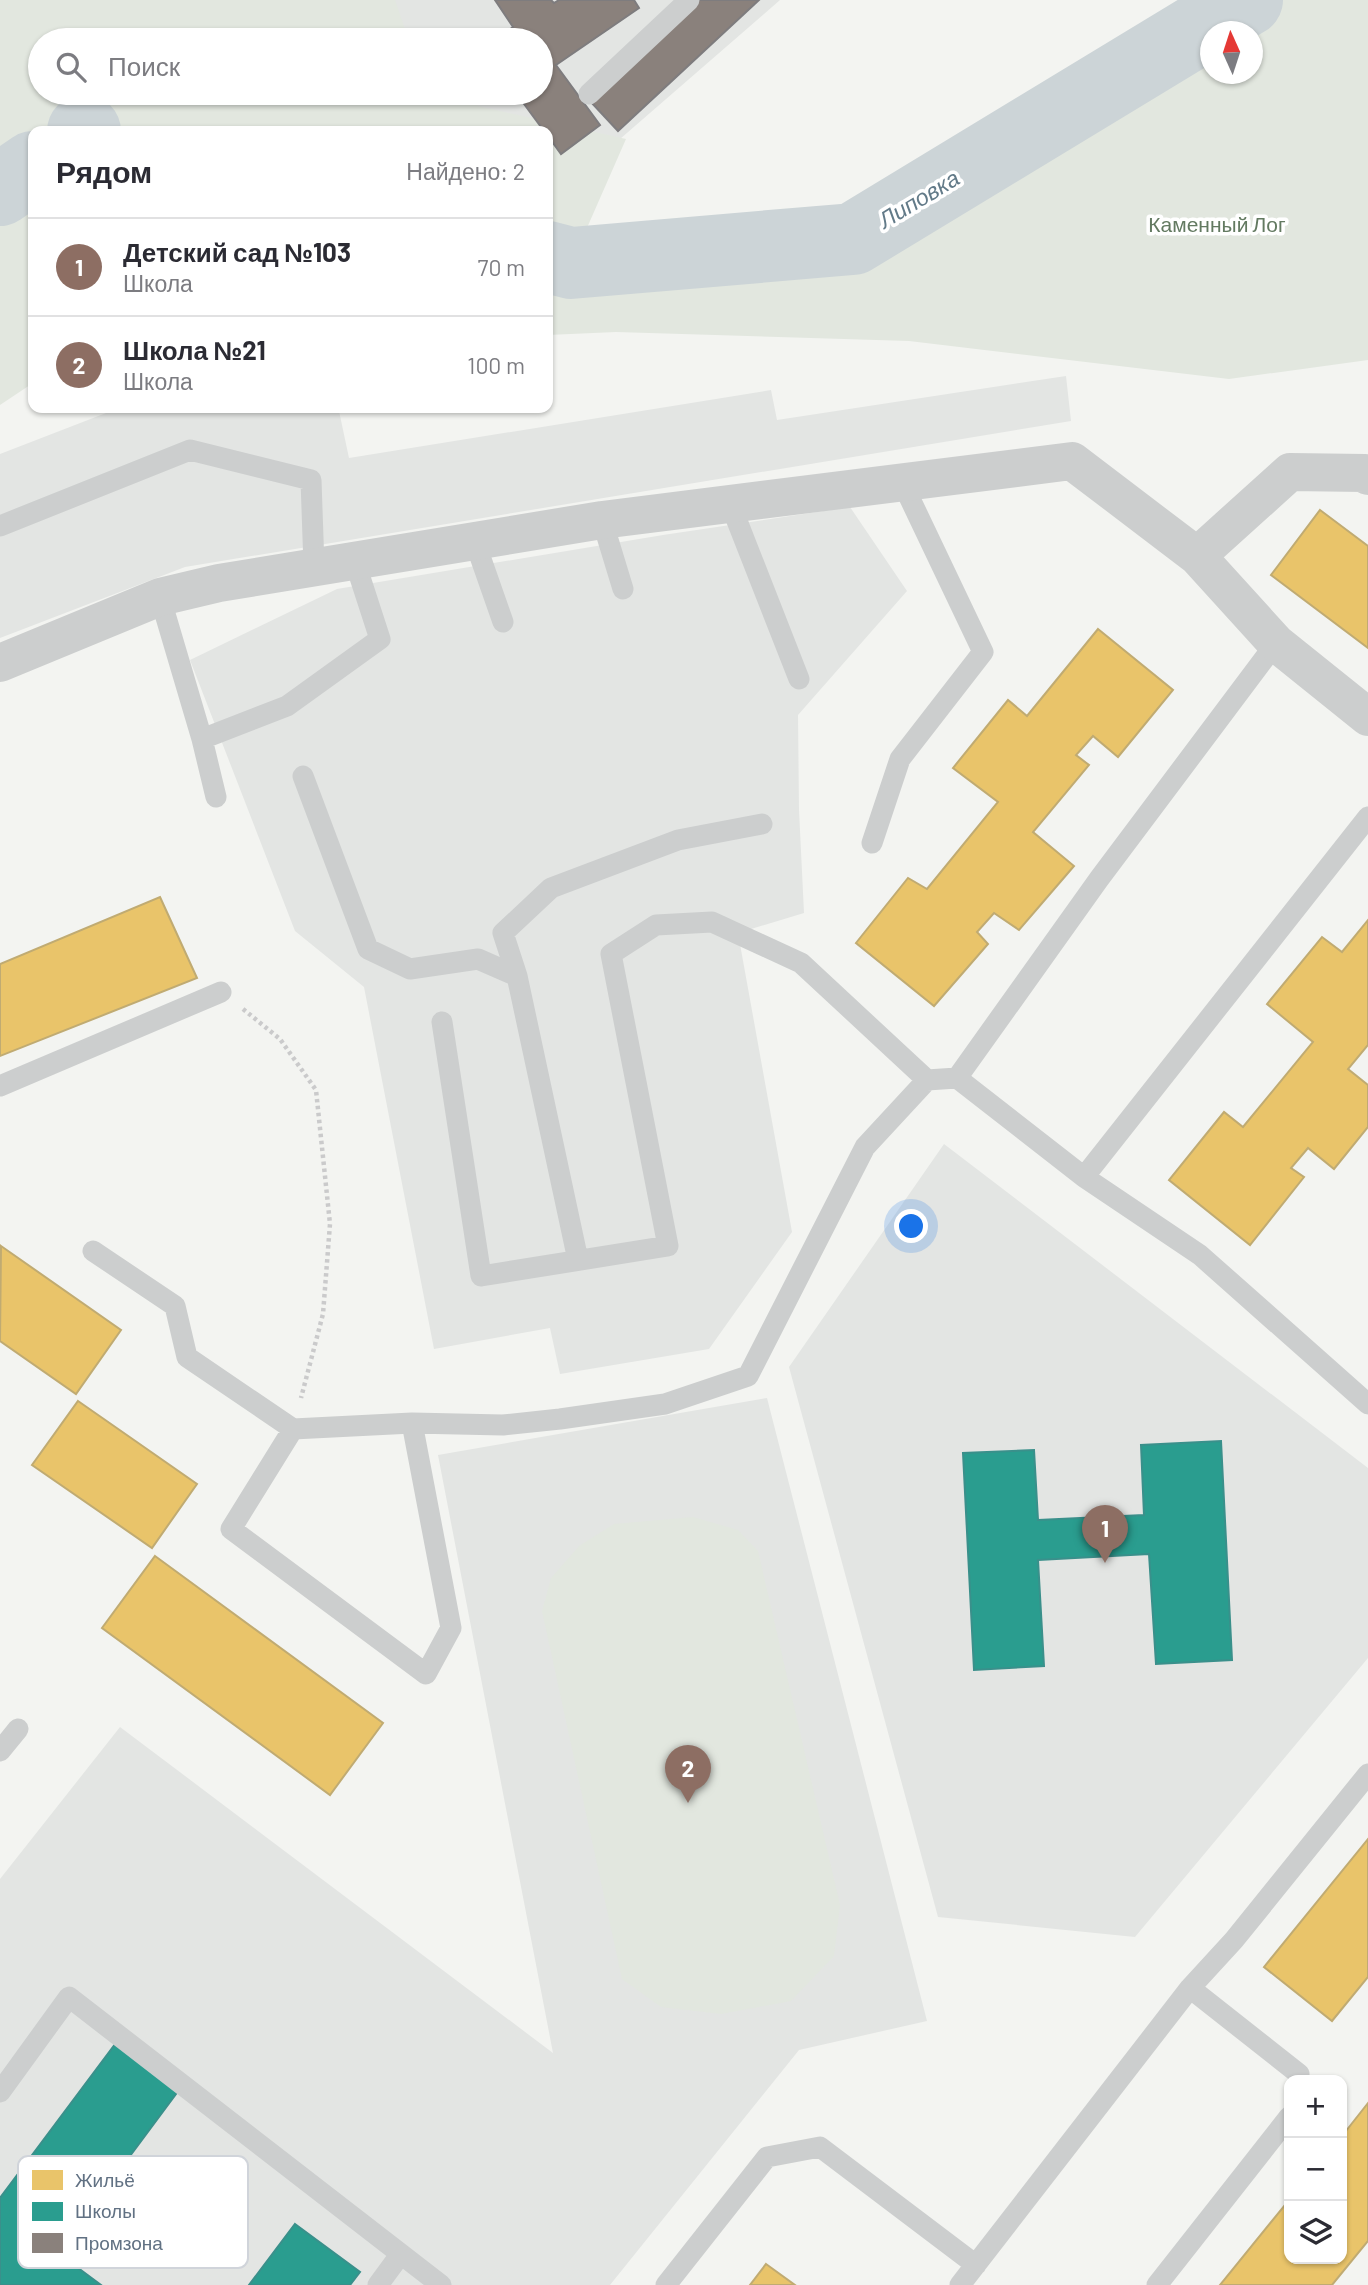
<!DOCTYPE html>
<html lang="ru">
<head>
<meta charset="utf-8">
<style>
	body { margin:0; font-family:Barlow,sans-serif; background:#f7f7f7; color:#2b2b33 }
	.controls { position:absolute; right:21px; bottom:21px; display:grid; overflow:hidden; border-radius:14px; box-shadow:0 2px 5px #0004 }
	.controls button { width:63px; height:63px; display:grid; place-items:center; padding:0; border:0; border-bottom:2px solid #e1e1e2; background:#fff; color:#2b2b33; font:35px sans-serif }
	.compass { position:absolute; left:1200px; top:21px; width:63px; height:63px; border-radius:50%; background:#fff; box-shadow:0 2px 5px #0004; rotate:357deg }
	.you { position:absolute; left:912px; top:1227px; width:24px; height:24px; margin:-18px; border:5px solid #fff; border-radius:50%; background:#1a73e8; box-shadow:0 0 0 10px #1a73e833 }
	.badge { display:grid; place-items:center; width:46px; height:46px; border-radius:50%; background:#1a73e8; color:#fff; font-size:23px; font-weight:700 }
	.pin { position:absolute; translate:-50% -58px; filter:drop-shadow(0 2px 4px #0008) }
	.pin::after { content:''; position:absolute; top:37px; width:24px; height:21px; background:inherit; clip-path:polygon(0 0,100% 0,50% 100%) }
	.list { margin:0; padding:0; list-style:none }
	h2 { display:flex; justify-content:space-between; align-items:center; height:91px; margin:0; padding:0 28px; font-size:30px }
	h2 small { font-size:23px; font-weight:400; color:#7c7c81 }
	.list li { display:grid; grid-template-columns:46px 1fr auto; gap:21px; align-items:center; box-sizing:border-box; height:98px; padding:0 28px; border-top:2px solid #e1e1e2 }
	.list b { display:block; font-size:26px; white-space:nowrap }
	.list p { margin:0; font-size:23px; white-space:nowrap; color:#7c7c81 }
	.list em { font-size:23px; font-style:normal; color:#7c7c81 }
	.icon { flex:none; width:38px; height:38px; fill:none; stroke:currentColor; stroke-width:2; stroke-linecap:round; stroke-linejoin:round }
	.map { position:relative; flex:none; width:1368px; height:2285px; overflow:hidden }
	.search { position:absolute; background:#fff; box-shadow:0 2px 5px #0004; left:28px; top:28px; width:525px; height:77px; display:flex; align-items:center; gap:18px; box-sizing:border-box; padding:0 24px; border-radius:38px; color:#7c7c81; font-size:26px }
	.panel { position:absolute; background:#fff; box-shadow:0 2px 5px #0004; left:28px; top:126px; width:525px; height:287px; border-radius:14px }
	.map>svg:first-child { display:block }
	.built { fill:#e3e5e3 }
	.green { fill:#e2e7df; fill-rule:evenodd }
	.homes { fill:#e9c46a; stroke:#c0ab72; stroke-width:2 }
	.schools { fill:#2a9d8f; stroke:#3a908b; stroke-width:2 }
	.industry { fill:#8a817c; stroke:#7e7c7e; stroke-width:2 }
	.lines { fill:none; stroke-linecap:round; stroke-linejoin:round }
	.river { stroke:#ccd4d7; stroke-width:72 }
	.path { stroke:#cacacb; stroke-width:4.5; stroke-dasharray:3.5 3.5; stroke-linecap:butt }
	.service { stroke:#cccece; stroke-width:21 }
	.minor { stroke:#cccece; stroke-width:38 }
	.labels { text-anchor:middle; stroke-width:7; stroke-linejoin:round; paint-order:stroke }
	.park-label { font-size:21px; fill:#637a61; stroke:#fff }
	.water-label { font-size:23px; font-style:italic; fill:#627a88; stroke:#fff }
	.key { fill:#fff; stroke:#d0d4da; stroke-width:2 }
	.key-label { font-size:19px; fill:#617183 }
</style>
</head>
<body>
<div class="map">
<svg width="1368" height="2285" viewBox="0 0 1368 2285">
	<rect width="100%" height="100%" fill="#f3f4f1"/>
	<path class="built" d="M389 0H780L620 139 472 106 459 93H541V40H408Z
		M1066 376 1071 421 185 567 0 638V454L119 408H322L339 411 349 458 771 390 777 420Z
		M850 507 907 591 798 715 799 810 804 913 738 933 792 1232 709 1349 560 1374 550 1328 434 1349 364 987 295 931 190 660 337 589 663 535Z
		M944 1144 1368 1468V1658L1135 1937 938 1917 789 1367Z
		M767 1398 927 2021 799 2050 610 2285H0V1879L120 1727 553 2053 438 1455Z"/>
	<path class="green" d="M0 0H395L406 32 414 40H40V93H465L478 106 626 139 572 262 853 239 1247 0H1368V360L1229 379 909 341 616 332 548 335V131H33V383L0 405ZM1210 32H1252V74H1210Z
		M693 1517 738 1530 758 1551 840 1905 834 1956 791 2001 721 2014 661 2007 622 1979 542 1611 551 1578 579 1546 614 1524Z"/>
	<path class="homes" d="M1320 510 1368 546V648L1271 575Z
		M1098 629 1173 690 1118 757 1093 736 1076 755 1089 765 1033 832 1074 866 1019 930 994 913 977 932 988 944 934 1006 856 943 908 878 927 889 998 802 953 768 1008 700 1027 716Z
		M160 897 197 978 0 1056V964Z
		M1368 920V1045L1348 1069 1368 1085V1127L1334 1169 1308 1148 1291 1168 1304 1177 1250 1245 1169 1180 1224 1112 1243 1127 1313 1042 1267 1004 1322 937 1342 952Z
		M1 1246 121 1330 76 1394 0 1341Z
		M78 1401 197 1484 152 1548 32 1465Z
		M155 1556 383 1723 330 1795 102 1628Z
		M1368 1839V1977L1332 2021 1264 1967Z
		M1368 2103V2241L1332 2285H1220L1289 2200V2259H1342V2136Z
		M766 2264 795 2285H750Z"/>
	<path class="schools" d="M1221 1441 1232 1660 1156 1664 1149 1554 1038 1560 1044 1666 974 1670 963 1453 1034 1450 1038 1520 1144 1515 1141 1445Z
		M116 2043 179 2090 58 2253 101 2285H0V2198Z
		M295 2224 360 2272 350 2285H249Z"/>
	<path class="industry" d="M495 0H551L554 3 559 0H634L639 8 556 65 600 125 561 154 548 136V131H544L516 93H541V40H495L513 27Z
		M699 0H759L618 131 590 101Z"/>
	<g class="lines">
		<path class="river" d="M83 131H85
			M0 190 33 167
			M548 257 571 263 853 239 1247 0"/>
		<path class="path" d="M243 1009 280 1039 316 1090 330 1224 323 1314 301 1398"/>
		<path class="service" d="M589 94 689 0
			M730 503 799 679
			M602 520 623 589
			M0 526 190 450 311 480 314 567
			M475 542 503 622
			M160 597 202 739 216 797
			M202 739 287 706 380 639 355 562
			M303 776 368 949 410 969 478 959 517 976 578 1260
			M872 843 900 759 983 652 902 482
			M517 976 503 933 551 888 678 840 762 824
			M442 1022 481 1276 668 1246 611 954 656 925 712 922 801 963 927 1080
			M957 1078 1084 1177 1368 817
			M0 1086 221 992
			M1084 1177 1200 1255 1368 1404
			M93 1251 175 1306 187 1357 293 1429
			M412 1423 451 1628 426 1674 231 1529 293 1429 412 1423 503 1425 560 1419 665 1404 748 1376 865 1147 927 1080 957 1078 1099 879 1276 643
			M0 1751 18 1729
			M1190 1988 1299 2074V2080
			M0 2092 69 1997 441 2285
			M378 2285 400 2255
			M666 2285 767 2157 820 2147 976 2265
			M960 2285 1190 1988 1234 1940 1368 1774
			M1157 2285 1289 2117"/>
		<path class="minor" d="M1197 556 1290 472 1365 473 1368 476
			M0 663 160 597 219 583 602 520 1072 461 1197 556 1276 643 1368 717"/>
	</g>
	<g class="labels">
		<g class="park-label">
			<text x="1217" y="232">Каменный Лог</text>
		</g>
		<g class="water-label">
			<text transform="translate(919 199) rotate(-31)" y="8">Липовка</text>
		</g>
	</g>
	<rect x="18" y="2156" width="230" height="112" rx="10" class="key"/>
	<rect x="32" y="2170" width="31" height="20" fill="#e9c46a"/>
	<rect x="32" y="2202" width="31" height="19" fill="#2a9d8f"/>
	<rect x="32" y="2233" width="31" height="20" fill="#8a817c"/>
	<g class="key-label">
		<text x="75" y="2187">Жильё</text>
		<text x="75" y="2218">Школы</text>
		<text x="75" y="2250">Промзона</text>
	</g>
</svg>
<div class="controls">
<button>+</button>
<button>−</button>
<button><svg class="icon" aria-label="layers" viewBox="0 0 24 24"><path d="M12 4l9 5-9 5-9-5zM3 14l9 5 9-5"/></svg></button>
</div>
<svg class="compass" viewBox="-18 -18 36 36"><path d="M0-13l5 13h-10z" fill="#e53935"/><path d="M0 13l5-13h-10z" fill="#7c7c81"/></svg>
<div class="you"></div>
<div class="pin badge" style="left:1105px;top:1563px;background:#8d6e63">1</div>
<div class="pin badge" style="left:688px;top:1803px;background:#8d6e63">2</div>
<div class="search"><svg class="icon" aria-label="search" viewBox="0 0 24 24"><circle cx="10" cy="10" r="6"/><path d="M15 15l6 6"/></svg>Поиск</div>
<section class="panel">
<h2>Рядом<small>Найдено: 2</small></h2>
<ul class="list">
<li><span class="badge" style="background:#8d6e63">1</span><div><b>Детский сад №103</b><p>Школа</p></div><em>70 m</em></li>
<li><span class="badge" style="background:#8d6e63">2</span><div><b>Школа №21</b><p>Школа</p></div><em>100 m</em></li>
</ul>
</section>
</div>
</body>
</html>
